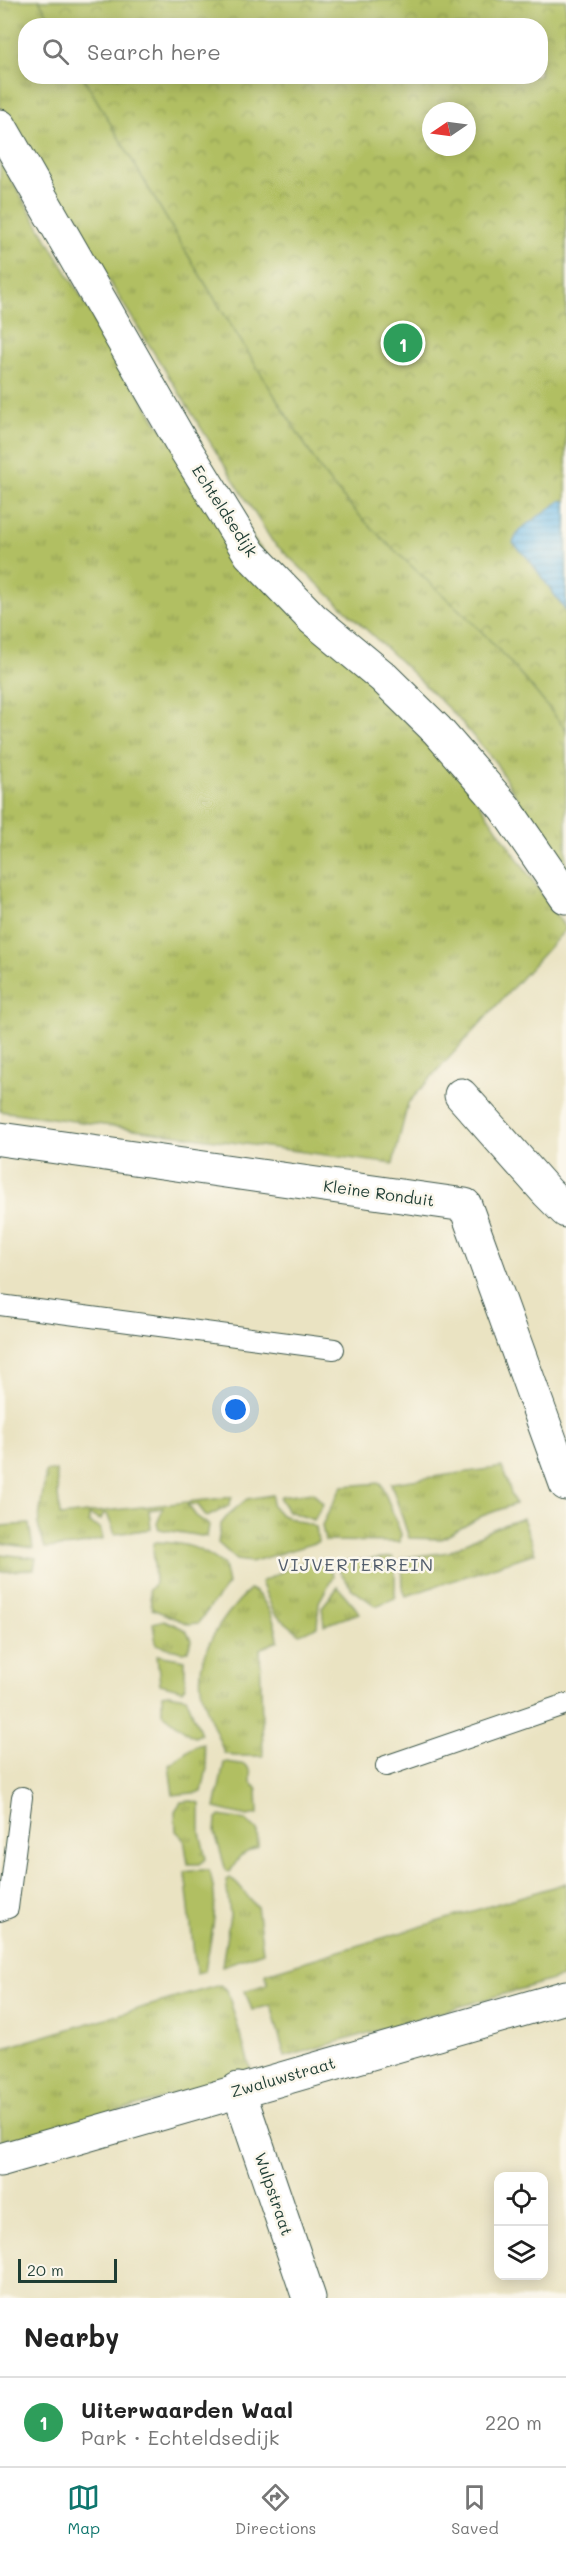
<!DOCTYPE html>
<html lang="en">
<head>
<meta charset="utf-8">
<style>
	body { margin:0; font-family:Mali,sans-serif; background:#f2f2f2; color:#222 }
	.controls { position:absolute; right:18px; bottom:18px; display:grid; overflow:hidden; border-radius:12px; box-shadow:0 3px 15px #0003 }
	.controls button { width:54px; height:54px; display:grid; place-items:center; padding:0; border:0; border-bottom:2px solid #e0e0e0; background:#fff; color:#222; font:30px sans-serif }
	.compass { position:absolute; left:422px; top:102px; width:54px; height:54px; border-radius:50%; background:#fff; box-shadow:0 3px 15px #0003; rotate:257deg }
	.scale { position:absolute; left:18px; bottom:15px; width:99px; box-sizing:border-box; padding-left:6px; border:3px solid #1f3d34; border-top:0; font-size:16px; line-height:21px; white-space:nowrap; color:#1f3d34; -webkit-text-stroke:4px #fbf7ec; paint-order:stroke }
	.you { position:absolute; left:236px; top:1410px; width:21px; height:21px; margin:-15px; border:4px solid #fff; border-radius:50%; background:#1a73e8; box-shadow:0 0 0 9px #1a73e833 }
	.badge { display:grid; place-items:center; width:39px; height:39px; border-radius:50%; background:#0f766e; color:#fff; font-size:20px; font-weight:700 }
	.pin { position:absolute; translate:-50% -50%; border:3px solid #fff; box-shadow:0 2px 6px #0006 }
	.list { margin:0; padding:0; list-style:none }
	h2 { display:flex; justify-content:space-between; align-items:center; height:78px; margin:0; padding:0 24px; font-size:26px }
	h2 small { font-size:20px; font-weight:400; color:#767676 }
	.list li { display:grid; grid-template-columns:39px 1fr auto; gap:18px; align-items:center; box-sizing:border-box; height:90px; padding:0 24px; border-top:2px solid #e0e0e0 }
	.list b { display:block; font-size:22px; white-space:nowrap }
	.list p { margin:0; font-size:20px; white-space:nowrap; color:#767676 }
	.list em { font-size:20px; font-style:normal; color:#767676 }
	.icon { flex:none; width:33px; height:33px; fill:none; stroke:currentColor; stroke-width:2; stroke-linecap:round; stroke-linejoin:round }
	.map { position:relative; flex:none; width:566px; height:2298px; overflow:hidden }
	.search { position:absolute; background:#fff; box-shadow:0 3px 15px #0003; left:18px; right:18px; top:18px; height:66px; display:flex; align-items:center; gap:15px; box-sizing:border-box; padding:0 21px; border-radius:24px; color:#767676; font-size:22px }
	.sheet { height:168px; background:#fff }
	nav { display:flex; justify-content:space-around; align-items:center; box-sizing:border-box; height:84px; border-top:2px solid #e0e0e0; background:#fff; font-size:16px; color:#767676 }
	nav a { display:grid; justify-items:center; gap:3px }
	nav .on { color:#0f766e }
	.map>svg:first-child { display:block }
	.grass { fill:url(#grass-tufts); stroke:#687e4b; stroke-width:1.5; fill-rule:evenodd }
	.park { fill:url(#park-crowns); stroke:#687e4b; stroke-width:1.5; fill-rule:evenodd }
	.garden { fill:#b1bf62; stroke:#687e4b; stroke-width:1.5 }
	.water { fill:url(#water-rules); stroke:#487c8f; stroke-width:1.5 }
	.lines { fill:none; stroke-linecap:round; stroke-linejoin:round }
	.lane-casing { stroke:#3d5649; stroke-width:22 }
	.street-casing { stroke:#3d5649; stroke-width:35 }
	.lane { stroke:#fff; stroke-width:20 }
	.street { stroke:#fff; stroke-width:33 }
	.labels { text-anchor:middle; stroke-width:5; stroke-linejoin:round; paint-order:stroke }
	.street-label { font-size:16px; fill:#1f3d34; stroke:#fbf7ec }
	.neighbourhood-label { font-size:18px; letter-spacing:1.5px; fill:#535e6d; stroke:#fbf7ec }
</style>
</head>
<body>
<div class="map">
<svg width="566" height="2298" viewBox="0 0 566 2298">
	<defs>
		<pattern id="grass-tufts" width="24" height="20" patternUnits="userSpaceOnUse" patternTransform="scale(1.5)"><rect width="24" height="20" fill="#b1bf62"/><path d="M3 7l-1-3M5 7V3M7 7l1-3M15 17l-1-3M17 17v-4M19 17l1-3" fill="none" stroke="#8f9c52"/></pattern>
		<pattern id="park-crowns" width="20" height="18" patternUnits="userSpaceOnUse" patternTransform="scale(1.5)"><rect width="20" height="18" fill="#b1bf62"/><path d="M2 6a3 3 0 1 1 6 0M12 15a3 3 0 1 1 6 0" fill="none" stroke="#8f9c52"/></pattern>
		<pattern id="water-rules" width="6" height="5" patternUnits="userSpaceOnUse" patternTransform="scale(1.5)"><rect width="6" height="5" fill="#70bcea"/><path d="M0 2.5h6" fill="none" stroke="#5b9abe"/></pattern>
	</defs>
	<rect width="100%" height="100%" fill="#fbf7ec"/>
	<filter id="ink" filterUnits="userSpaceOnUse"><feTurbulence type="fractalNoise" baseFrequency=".0167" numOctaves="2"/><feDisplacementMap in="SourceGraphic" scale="12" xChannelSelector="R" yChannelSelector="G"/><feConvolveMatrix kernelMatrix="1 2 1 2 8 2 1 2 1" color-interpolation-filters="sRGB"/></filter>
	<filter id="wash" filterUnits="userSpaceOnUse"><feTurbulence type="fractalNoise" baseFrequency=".008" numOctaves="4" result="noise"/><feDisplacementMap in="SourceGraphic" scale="24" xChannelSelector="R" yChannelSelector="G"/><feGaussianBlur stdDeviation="1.35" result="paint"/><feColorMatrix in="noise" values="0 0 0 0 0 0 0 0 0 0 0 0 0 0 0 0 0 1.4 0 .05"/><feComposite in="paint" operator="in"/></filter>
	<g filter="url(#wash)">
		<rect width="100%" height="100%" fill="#eae3c2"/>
		<path class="grass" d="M0 0H566V881L496 763 456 716 402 663 272 541 0 107ZM26 26H540V76H26ZM431 111H467V147H431Z
			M0 161 155 420 379 692 469 788 566 929 408 1103 393 1164 0 1111Z
			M502 1467 515 1504 482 1516 442 1539 409 1538 391 1483Z
			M46 1471H56L60 1516 232 1497 229 1506 207 1517 198 1505 187 1504 196 1516 209 1525 207 1537 159 1529 157 1524 163 1508 149 1510 151 1529 115 1534 107 1514H103L101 1520 89 1515V1523L100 1528 103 1539 75 1546 45 1548 38 1525Z
			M381 1483 401 1534 400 1542 325 1541 322 1525 342 1486Z
			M313 1492 323 1504 314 1520 288 1511 280 1499 281 1496Z
			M273 1495 272 1505 281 1515 316 1527 318 1542 251 1562 237 1560 218 1543 221 1524 229 1514 247 1499Z
			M523 1518 535 1553 406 1596 403 1589 402 1558 449 1552 492 1529Z
			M29 1524 33 1548 0 1543V1526Z
			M157 1542C187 1543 200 1547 224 1565L228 1584 198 1623 189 1624 152 1609 149 1590 155 1583 153 1543Z
			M0 1554 36 1558 34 1569 0 1572Z
			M392 1557 395 1562V1598L376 1606 352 1589 339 1570 341 1562Z
			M327 1560 333 1577 319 1602 317 1627 300 1634 274 1613 261 1582 297 1564Z
			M338 1587 360 1613 324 1625 322 1607Z
			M250 1589C266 1596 277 1625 278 1641L260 1649 263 1756H233L224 1753C217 1731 204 1710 201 1687 196 1649 226 1613 250 1589Z
			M164 1620 186 1630 191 1640 188 1651 181 1652 156 1644 153 1623Z
			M203 1744 207 1768 202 1792 173 1795 169 1765C181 1758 189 1746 203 1744Z
			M192 1801 200 1803V1832L206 1859 200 1864H188L184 1839 176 1831 175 1811 181 1802Z
			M229 1878C241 1882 246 1899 257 1906L263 1952 222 1966 230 1915 226 1880Z
			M566 1883V1976L285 2057 271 2005 252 2010 245 1991 267 1984 266 1973Z
			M220 1985 227 1990 252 2074 0 2144V2049Z"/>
		<path class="park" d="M39 0H566V730C540 696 512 663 482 632 428 578 366 531 320 469L195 267 83 77 540 76V26L54 25ZM431 111H467V147H431Z"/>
		<path class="garden" d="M157 1655 185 1660V1686L182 1690 160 1684Z
			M169 1694 186 1697 201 1734 195 1737 190 1735 162 1713V1695Z
			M227 1762 246 1765 251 1772V1783L257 1789 258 1814 247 1816 215 1808 224 1763Z
			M220 1816 245 1820 257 1830 258 1846 240 1856 230 1872 226 1871 215 1833 216 1819Z
			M198 1870H209C221 1908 211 1933 205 1971L196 1973 185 1872Z"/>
		<path class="water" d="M562 500 566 502V611L528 558 513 543 519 530Z"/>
	</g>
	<g filter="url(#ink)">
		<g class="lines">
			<g class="lane-casing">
				<path id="lane" d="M0 1305 334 1349
					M386 1766 566 1704
					M0 1911 8 1908 22 1797"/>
			</g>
			<g class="street-casing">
				<path id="street" d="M0 126 181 442 250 554 313 619 383 677 437 730 505 808 566 897
					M461 1095 547 1192 566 1211
					M0 1139 465 1205 566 1484
					M238 2089 309 2298
					M0 2160 566 1997"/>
			</g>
			<use href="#lane" class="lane"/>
			<use href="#street" class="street"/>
		</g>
	</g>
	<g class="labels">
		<g class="street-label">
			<text transform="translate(225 511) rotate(57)" y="6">Echteldsedijk</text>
			<text transform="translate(379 1193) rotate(8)" y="6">Kleine Ronduit</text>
			<text transform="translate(283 2077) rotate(-16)" y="6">Zwaluwstraat</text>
			<text transform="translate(274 2194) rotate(71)" y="6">Wulpstraat</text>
		</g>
		<g class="neighbourhood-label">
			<text x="356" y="1571">VIJVERTERREIN</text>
		</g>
	</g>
</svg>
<div class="controls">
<button><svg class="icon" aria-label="locate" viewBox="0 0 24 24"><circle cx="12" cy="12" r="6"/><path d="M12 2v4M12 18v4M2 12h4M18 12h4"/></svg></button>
<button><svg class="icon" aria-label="layers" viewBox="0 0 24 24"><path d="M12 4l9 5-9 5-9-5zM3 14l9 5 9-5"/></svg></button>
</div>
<svg class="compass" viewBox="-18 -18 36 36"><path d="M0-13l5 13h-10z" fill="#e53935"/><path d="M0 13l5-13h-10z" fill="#767676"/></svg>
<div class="scale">20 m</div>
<div class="you"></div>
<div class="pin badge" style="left:403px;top:343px;background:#2e9e5b">1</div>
<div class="search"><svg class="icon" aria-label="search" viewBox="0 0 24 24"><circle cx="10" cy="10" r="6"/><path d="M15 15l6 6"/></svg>Search here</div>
</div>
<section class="sheet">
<h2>Nearby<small></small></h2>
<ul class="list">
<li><span class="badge" style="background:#2e9e5b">1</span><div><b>Uiterwaarden Waal</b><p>Park · Echteldsedijk</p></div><em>220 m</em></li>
</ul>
</section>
<nav>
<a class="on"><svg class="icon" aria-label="map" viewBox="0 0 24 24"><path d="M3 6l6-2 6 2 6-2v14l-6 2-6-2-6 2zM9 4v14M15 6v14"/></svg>Map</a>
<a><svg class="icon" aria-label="directions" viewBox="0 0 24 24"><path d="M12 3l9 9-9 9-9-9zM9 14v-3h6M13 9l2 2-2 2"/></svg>Directions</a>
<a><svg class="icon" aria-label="saved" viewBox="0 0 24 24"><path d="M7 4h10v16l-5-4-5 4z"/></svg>Saved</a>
</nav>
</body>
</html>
